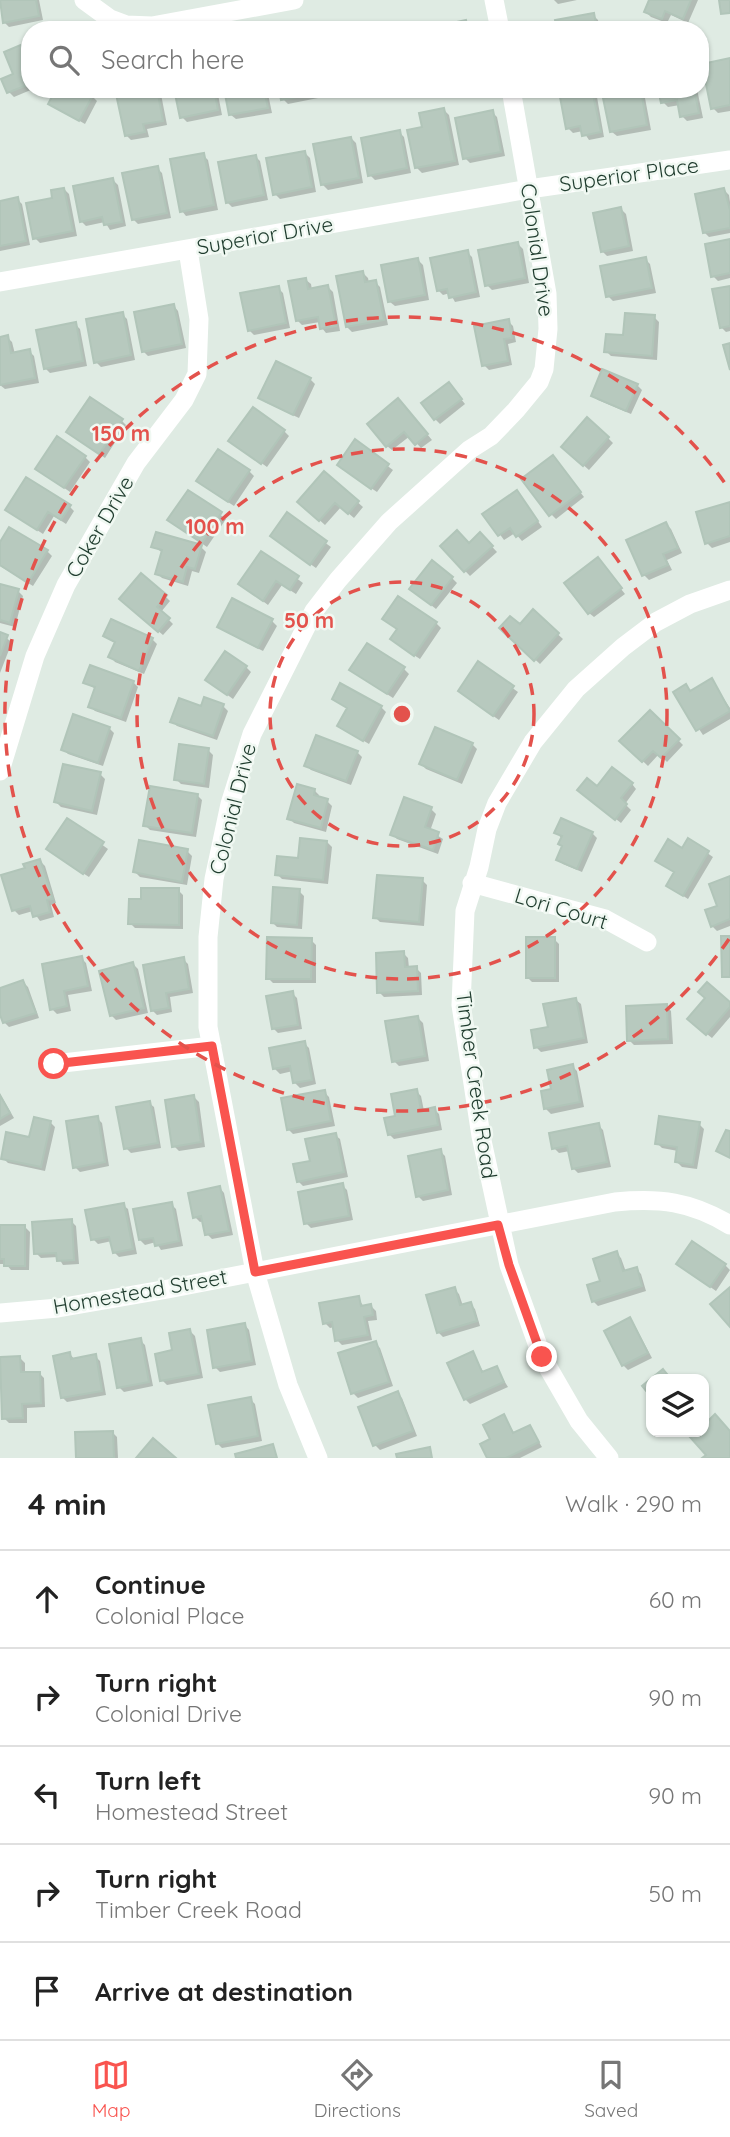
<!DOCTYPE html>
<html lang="en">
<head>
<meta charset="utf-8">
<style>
	body { margin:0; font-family:Quicksand,sans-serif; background:#f6f6f6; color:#222 }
	.controls { position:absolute; right:21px; bottom:21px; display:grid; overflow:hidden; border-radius:14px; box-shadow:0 2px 5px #0004 }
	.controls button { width:63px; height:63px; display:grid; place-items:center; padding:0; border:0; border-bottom:2px solid #e0e0e0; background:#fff; color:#222; font:35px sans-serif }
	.stop { position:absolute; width:21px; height:21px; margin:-16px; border:5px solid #f9544f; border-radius:50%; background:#fff }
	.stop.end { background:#f9544f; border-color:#fff; box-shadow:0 2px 7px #0008 }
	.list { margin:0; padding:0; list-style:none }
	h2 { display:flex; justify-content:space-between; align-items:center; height:91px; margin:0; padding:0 28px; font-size:30px }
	h2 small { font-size:23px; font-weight:400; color:#767676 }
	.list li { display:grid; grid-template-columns:46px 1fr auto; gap:21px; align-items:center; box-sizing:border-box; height:98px; padding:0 28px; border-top:2px solid #e0e0e0 }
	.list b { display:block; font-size:26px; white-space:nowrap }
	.list p { margin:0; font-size:23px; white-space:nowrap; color:#767676 }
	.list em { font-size:23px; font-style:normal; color:#767676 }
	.icon { flex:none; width:38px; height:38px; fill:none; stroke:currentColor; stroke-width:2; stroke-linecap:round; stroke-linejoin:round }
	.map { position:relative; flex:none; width:730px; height:1458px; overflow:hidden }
	.search { position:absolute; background:#fff; box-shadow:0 2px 5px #0004; left:21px; right:21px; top:21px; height:77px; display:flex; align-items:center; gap:18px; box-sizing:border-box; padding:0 24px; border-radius:28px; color:#767676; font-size:26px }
	.sheet { height:581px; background:#fff }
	nav { display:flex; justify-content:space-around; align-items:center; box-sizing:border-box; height:98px; border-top:2px solid #e0e0e0; background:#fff; font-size:19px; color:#767676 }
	nav a { display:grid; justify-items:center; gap:4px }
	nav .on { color:#f9544f }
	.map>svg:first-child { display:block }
	.shadow { fill:#0003 }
	.building { fill:#b7c9be; stroke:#b1c5b9; stroke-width:2 }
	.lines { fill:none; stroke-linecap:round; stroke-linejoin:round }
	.minor { stroke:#fff; stroke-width:19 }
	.route { stroke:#f9544f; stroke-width:9 }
	.ring { fill:none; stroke:#e3524c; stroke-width:3.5; stroke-dasharray:12 9 }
	.labels { text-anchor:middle; stroke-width:5; stroke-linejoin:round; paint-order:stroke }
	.street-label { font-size:21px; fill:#1f3c2e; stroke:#f0f8f2 }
	.centre { fill:#e3524c; stroke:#f0f8f2; stroke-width:3.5 }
	.ring-label { font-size:21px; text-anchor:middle; font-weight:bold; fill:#e3524c; stroke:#f0f8f2; stroke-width:5; stroke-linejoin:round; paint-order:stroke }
</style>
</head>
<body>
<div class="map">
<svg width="730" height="1458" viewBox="0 0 730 1458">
	<rect width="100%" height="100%" fill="#dfebe3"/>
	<path class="shadow" d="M0 0H39L43 20 9 27 4 22Z
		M554 0H577L558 4Z
		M651 0H698L688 23 671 15 667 23 651 17 646 12Z
		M593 15 598 20 600 30H559Z
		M30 43V89H33L14 97 9 92Z
		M730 60V111L718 113 713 108Z
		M133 89H160L167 125 147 129 149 137 131 140 126 135Z
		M176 89H217L222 115 187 122 182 117Z
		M226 89H267L272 113 236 119 231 115Z
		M281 89H321L323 97 288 104 283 99Z
		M660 89H697L703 118 687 121 682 116 680 105 668 107 663 102Z
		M592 92 597 97 604 137 589 140 583 131 573 133 568 128Z
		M640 93 645 98 651 130 617 136 612 132Z
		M92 96 97 101 85 124 50 104Z
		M444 110 449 115 459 165 422 173 417 168 424 128Z
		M492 112 497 117 505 156 470 163 465 158Z
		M399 132 404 137 411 173 375 180 370 175Z
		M351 138 356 143 363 183 328 190 323 185Z
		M305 153 310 158 316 192 280 199 275 194Z
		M203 155 208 160 218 210 186 216 182 211Z
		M255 156 260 161 268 200 232 207 227 202Z
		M157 168 162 173 171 218 138 224 133 219Z
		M113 180 118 185 126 226 110 230 105 222 86 226 81 221Z
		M64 189 69 194 77 236 40 243 35 238 54 199Z
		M724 190 729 195 730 202V233L709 237 704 232Z
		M17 199 22 204 30 245 0 251V202Z
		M621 209 626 214 633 251 607 256 602 251Z
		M730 241V278L718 281 713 276Z
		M518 244 523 249 529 283 492 290 487 285Z
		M467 252 472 257 480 297 455 302 450 293 443 295 438 290Z
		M645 259 650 264 656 293 613 301 608 296Z
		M418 260 423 265 429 300 395 306 390 302Z
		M363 273 368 278 369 283 375 282 380 287 388 325 352 332 347 327Z
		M306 280 311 284 312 290 328 287 333 292 340 331 326 333 322 328 320 322 302 325 297 320Z
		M730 287V331L726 332 721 327Z
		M278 288 283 293 290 328 254 335 249 330Z
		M174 306 178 311 186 348 148 356 143 351Z
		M122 314 127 319 135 360 101 367 96 362Z
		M654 317 659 322 657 360 611 356 606 351Z
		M508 321 513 326 516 342 508 344 512 365 489 370 484 365Z
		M75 324 80 329 87 366 50 373 45 368Z
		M7 337 12 342 15 354 29 351 34 356 39 383 5 389 0 385V338Z
		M276 363 310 379 315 384 299 418 265 402 260 397Z
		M637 385 642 390 631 414 598 400 593 396Z
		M453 389 465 404 440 424 435 419Z
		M403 405 432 440 421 448 410 436 392 450 387 446Z
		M122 421 126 425 105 458 68 432Z
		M284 431 289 436 267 467 236 445Z
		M608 438 613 443 589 470 563 447Z
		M355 442 393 470 377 492 344 470Z
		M85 457 90 462 70 492 43 473Z
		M557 462 584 497 556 519 551 514Z
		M249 471 254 476 234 506 204 486Z
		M324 473 363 507 354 518 341 507 325 525 304 506Z
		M189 492 226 519 207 547 175 525Z
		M517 492 542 527 522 541 515 533 504 540 485 514Z
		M730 504V542L712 548 707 543Z
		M69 506 74 511 66 524 54 516 43 534 7 510Z
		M287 515 331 547 316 568 277 541Z
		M666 524 671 529 682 553 667 560 672 570 649 580 644 575Z
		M480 534 497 552 470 576 442 547 469 545Z
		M0 545 47 551 52 556 33 586 0 566Z
		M153 546 201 547 206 552 199 573 192 571 188 586 162 578 157 573 163 553Z
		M262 553 303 583 296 594 282 585 268 605 240 584Z
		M602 565 625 594 594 617 589 613Z
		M452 578 457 583 436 609 416 593Z
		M0 586 18 591 23 596 15 627 0 623Z
		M165 596 170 601 161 612 173 624 163 635 126 604Z
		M533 612 563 639 540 664 501 628 520 626Z
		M272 621 277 626 263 651 224 631 219 626Z
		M436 623 441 628 420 659 397 644Z
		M0 634 12 642 0 673Z
		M105 636 152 639 157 644 144 674 115 662 111 657 116 644Z
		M479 664 518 692 499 720 465 696Z
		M246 667 251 672 233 699 207 680Z
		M404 669 409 674 393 698 356 674Z
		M711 680 730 708V719L703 735 675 693 686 687 691 692Z
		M133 682 138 687 126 722 95 711 90 706 96 689 85 683Z
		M334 699 381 707 386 712 369 744 339 726 349 709Z
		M223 706 228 711 217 740 177 726 172 721 202 708Z
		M650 712 683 745 667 762 659 754 648 766 622 741Z
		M109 728 114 733 103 766 68 754 63 749Z
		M472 744 477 749 462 784 426 769 421 764Z
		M208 750 213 755 209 788 181 784 176 779Z
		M357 752 362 757 351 785 311 770 306 765Z
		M100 774 105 779 97 815 61 807 56 802Z
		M632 784 636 789 625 804 631 810 621 823 584 794Z
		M314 790 319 795 318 799 327 801 332 806 326 832 294 823 289 818Z
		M197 795 202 800 196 837 150 830 145 825Z
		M431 809 436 814 430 831 443 839 438 854 397 839 392 834Z
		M68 820 108 849 89 877 53 854Z
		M557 833H592L597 838 582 872 563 864 558 859 564 847 562 839Z
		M688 840 713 857 688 899 668 886 676 873 657 860 682 850Z
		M327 842 332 847 328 884 282 879 277 874Z
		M187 851 192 856 187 885 140 877 135 872Z
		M40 861 45 866 56 903 51 905 54 917 40 921 33 911 19 915 14 910 27 870Z
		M730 878V926L717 931 712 926Z
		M422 880 427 885 424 926 380 922 375 917Z
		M178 890 183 895V929L135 928 130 923 143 900Z
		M299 891 304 896 302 929 277 927 272 922Z
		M554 939 559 944V982H532L527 977Z
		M311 940 316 945V983H273L268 978Z
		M403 953 408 958 409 968H416L421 973 422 995 384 997 379 992Z
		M81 958 86 963 92 991 68 995 71 1011 57 1014 52 1009Z
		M183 959 188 964 193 993 170 997 172 1012 157 1015 152 1010Z
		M133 964 138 969 148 1013 116 1020 111 1015Z
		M23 982 28 987 39 1018 9 1027 4 1022 0 1010V990Z
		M292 993 297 998 302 1029 278 1033 273 1028Z
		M707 998 730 1004V1017L712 1038 694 1024Z
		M576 1000 581 1004 588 1043 541 1052 536 1047Z
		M666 1006 671 1011 673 1044 634 1045 629 1040Z
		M418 1018 423 1023 429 1061 399 1066 394 1061Z
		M304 1043 309 1048 316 1084 300 1088 295 1083 293 1071 280 1074 275 1069Z
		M572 1066 577 1071 584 1107 551 1114 546 1109 543 1093 553 1091Z
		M416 1091 421 1096 424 1111 434 1109 439 1114 442 1130 394 1139 389 1134 397 1117Z
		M324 1092 329 1097 335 1126 293 1134 288 1129Z
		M0 1094 14 1118 0 1126Z
		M194 1097 199 1102 205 1147 179 1151 174 1146Z
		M149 1103 154 1107 161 1148 131 1153 126 1148Z
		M97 1118 102 1123 109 1166 80 1172 75 1167Z
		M50 1122 55 1127 45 1171 8 1163 3 1158 30 1139Z
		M699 1124 704 1129 697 1169 682 1167 677 1162 678 1151 662 1148 657 1143Z
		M598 1125 603 1130 611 1167 578 1173 573 1168 570 1151 559 1153 554 1148Z
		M335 1135 340 1139 348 1177 303 1186 298 1181Z
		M440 1151 445 1156 452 1195 423 1201 418 1196Z
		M342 1185 347 1190 353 1220 311 1228 306 1223Z
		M220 1188 224 1193 233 1235 212 1239 207 1234 204 1221 200 1222 195 1217Z
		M171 1204 176 1209 183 1246 161 1250 156 1242 145 1245 140 1240Z
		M123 1205 128 1209 137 1254 119 1257 114 1252 112 1241 98 1244 93 1239Z
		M71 1221 76 1226 79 1264 63 1265 58 1257 41 1258 36 1253Z
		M0 1227H25L30 1232 29 1270H11L6 1264H0Z
		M616 1253 621 1258 626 1272 636 1269 641 1274 646 1291 598 1306 593 1301Z
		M678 1264 725 1265 730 1270 716 1291Z
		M454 1289 459 1294 463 1306 470 1304 475 1309 480 1326 443 1337 438 1332Z
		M358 1298 364 1307 371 1306 376 1311 377 1320 368 1321 372 1340 342 1345 337 1340 334 1327 330 1328 325 1323Z
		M629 1319 634 1324 652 1358 628 1370 623 1365Z
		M245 1325 249 1330 256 1365 220 1372 215 1367Z
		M190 1331 195 1336 203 1378 167 1385 162 1380 174 1352Z
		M140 1340 145 1345 153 1386 124 1392 119 1387Z
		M375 1343 380 1348 393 1386 358 1398 353 1393Z
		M472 1353 484 1373 496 1368 508 1387 470 1404 465 1399Z
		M70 1354 75 1360 95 1356 100 1361 106 1395 67 1402 62 1397Z
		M20 1358 25 1363V1374L39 1373 44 1378 45 1407 27 1408V1423H9L4 1418Z
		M397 1394 402 1398 417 1436 380 1450 375 1445Z
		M250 1399 255 1404 262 1441 222 1448 217 1443Z
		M504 1417 515 1434 530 1427 542 1447 520 1458H489L493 1440Z
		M112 1432 117 1437 118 1458H78Z"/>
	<path class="building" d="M0 0H36L39 16 3 23Z
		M649 0H691L683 19 665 11 662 19 644 12Z
		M719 0H730V13L721 14Z
		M594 13 597 30H557L555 20Z
		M466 20 468 30H429V28Z
		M30 41V84L7 93 1 79 13 74 4 52Z
		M730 58V105L711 109 702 64Z
		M56 89H83L93 95 79 121 48 104Z
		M131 89H157L163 121 143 124 145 132 125 136 116 94 132 91Z
		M174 89H214L218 110 180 118Z
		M224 89H264L268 108 229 115Z
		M279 89H318L319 93 281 100Z
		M658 89H694L699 113 680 117 677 100 661 103Z
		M592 90 601 132 582 136 580 126 566 129 560 97Z
		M641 91 647 125 610 132 603 98Z
		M444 108 455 161 415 168 407 130 422 127 419 113Z
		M493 110 501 152 463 159 455 118Z
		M400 130 407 168 368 176 361 138Z
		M351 137 359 178 321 185 313 144Z
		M305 151 312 187 273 195 266 158Z
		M204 153 214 205 180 212 170 159Z
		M256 155 264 195 226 203 218 162Z
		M158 166 167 213 132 220 122 173Z
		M113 178 122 222 104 225 102 217 80 222 73 186Z
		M64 188 73 231 33 239 26 203 52 198 51 190Z
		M724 188 730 210V228L703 233 695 194Z
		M18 197 26 241 0 246V201Z
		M621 207 629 246 601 252 593 213Z
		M730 239V273L711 277 705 244Z
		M518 242 525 278 485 286 478 250Z
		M468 250 476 292 449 298 447 289 437 291 430 258Z
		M646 257 652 288 606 297 600 266Z
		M418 258 425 295 388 302 381 265Z
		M363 271 365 282 376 280 384 320 346 327 336 276Z
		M306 278 308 289 328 285 336 326 320 329 318 317 296 321 288 281Z
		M279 286 286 323 248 331 240 293Z
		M730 286V326L720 328 712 289Z
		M174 304 182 344 142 352 134 312Z
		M123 312 131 355 94 363 86 319Z
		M625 313 655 315 652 356 604 352 606 334 623 335Z
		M509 319 512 338 504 339 508 361 482 366 474 326Z
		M76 322 83 361 44 369 36 330Z
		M8 335 11 353 30 349 35 378 0 385V337Z
		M730 343V370L723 345Z
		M276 361 311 378 293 415 258 398Z
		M602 369 638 384 626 411 591 396Z
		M449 382 462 399 434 420 421 403Z
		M90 397 123 419 99 454 66 432Z
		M398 398 428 434 415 445 404 432 386 447 367 424Z
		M253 407 285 430 261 464 228 441Z
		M587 417 609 437 583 466 561 447Z
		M57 436 86 456 64 488 35 469Z
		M355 439 389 464 371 489 337 465Z
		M218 449 250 470 228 502 196 481Z
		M553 455 581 492 549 516 521 479Z
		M324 471 359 501 348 514 335 503 319 521 297 502Z
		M26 477 71 505 61 520 48 512 37 530 5 510Z
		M188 490 222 512 202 543 167 520Z
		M517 490 538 521 516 537 510 528 498 536 482 514Z
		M730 502V536L705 544 696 512Z
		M287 512 327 541 310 565 270 536Z
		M666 522 678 548 663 554 668 565 642 576 626 540Z
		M9 527 48 550 28 583 0 565V542Z
		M457 530 469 543 480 532 493 546 464 572 440 546Z
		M156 532 202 545 195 569 187 567 183 582 155 574 162 550 151 547Z
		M261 551 299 576 290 590 276 581 263 601 238 584Z
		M598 557 622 588 588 614 564 583Z
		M432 560 453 577 431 605 409 589Z
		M141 573 167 595 157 607 170 618 158 632 119 599Z
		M0 584 19 589 10 623 0 620Z
		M398 596 437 622 414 656 390 639 397 629 382 619Z
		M232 598 273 619 258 648 217 627Z
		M533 609 559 633 534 661 499 628 510 616 520 624Z
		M111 619 153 638 139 671 108 657 115 642 103 636Z
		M0 632 8 635 0 656Z
		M367 643 405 667 387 694 349 670Z
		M225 651 247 666 227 695 205 680Z
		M478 661 514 686 493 716 458 691Z
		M90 665 134 681 121 718 88 707 95 687 83 683Z
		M712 678 730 711 696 731 673 692 686 684 690 691Z
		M340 683 382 706 363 741 337 726 347 708 332 699Z
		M204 697 224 704 213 736 170 722 179 698 201 706Z
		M650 710 680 739 661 758 653 751 642 762 619 741Z
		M73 714 110 727 98 763 61 750Z
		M435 727 473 743 457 780 419 764Z
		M316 735 358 751 346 781 304 766Z
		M179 744 209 748 204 784 174 780Z
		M63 764 101 772 92 811 54 802Z
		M612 767 633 783 621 798 627 804 615 820 577 790 587 778 597 786Z
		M297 784 315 789 314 795 328 799 321 828 287 819Z
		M150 786 198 794 192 833 143 826Z
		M404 797 432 807 425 827 439 832 433 850 390 835Z
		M67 818 104 842 83 874 46 849Z
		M561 818 593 832 577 869 556 860 562 846 558 844 562 836 554 833Z
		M300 838 327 841 323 880 275 875 277 856 298 858Z
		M688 838 709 851 683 896 666 886 674 872 655 861 668 839 682 848Z
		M139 840 188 849 182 882 133 872Z
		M40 859 53 899 47 900 50 912 33 917 30 906 12 911 1 875 25 868 23 864Z
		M377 875 423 878 419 922 373 918Z
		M730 876V919L711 927 705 910 717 906 709 884Z
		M273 887 300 889 297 925 271 923Z
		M141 888H179V925L128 924 129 899H141Z
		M721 936H730V977H722Z
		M267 937 312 938 311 979H266Z
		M526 937H555V978H526Z
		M404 951 405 967 417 966 418 991 377 993 376 953Z
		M82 956 88 986 64 991 67 1006 50 1010 42 964Z
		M184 957 189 989 166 993 169 1008 151 1011 143 965Z
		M133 962 144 1008 110 1016 99 971Z
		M23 980 36 1013 3 1023 0 1015V988Z
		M707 982 730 1002V1007L706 1035 687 1019 705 998 698 992Z
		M293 991 298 1025 272 1029 266 996Z
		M576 998 584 1038 534 1048 531 1030 548 1027 543 1004Z
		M667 1004 668 1039 627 1041 626 1006Z
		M418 1016 425 1056 392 1062 385 1021Z
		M305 1041 312 1080 293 1083 290 1066 273 1069 269 1048Z
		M573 1064 580 1102 544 1109 541 1091 551 1089 547 1070Z
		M417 1089 421 1110 435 1107 438 1125 388 1135 384 1118 395 1116 391 1094Z
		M325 1090 331 1121 287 1130 281 1098Z
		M0 1095 10 1113 0 1119Z
		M194 1095 201 1142 172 1147 165 1100Z
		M150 1101 158 1143 124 1149 116 1107Z
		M98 1116 105 1162 73 1168 66 1121Z
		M659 1116 700 1122 693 1165 675 1162 677 1147 655 1144Z
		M34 1117 51 1121 41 1167 1 1159 6 1132 29 1137Z
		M599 1123 607 1162 572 1169 567 1146 552 1149 549 1133Z
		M726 1130 730 1131V1158L716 1151Z
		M336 1133 344 1172 297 1182 293 1164 310 1161 305 1139Z
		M441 1149 448 1190 416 1197 408 1156Z
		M343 1183 349 1216 304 1224 298 1192Z
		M220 1186 229 1231 205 1235 201 1216 193 1218 188 1193Z
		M172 1202 179 1241 155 1246 153 1238 139 1240 133 1209Z
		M124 1203 133 1249 113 1253 109 1237 91 1240 85 1210Z
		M72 1219 74 1260 57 1261 56 1253 34 1254 32 1222Z
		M0 1225H25V1266H4V1259H0Z
		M692 1241 726 1264 710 1287 676 1264Z
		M617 1251 623 1271 637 1267 642 1286 592 1302 587 1285 600 1281 593 1259Z
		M455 1287 460 1305 471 1302 477 1321 437 1333 426 1295Z
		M730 1287V1327L710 1304Z
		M359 1296 361 1306 371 1304 373 1315 364 1317 368 1335 335 1341 332 1322 323 1324 319 1303Z
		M630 1317 648 1353 622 1366 604 1331Z
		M245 1323 252 1361 213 1368 207 1330Z
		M190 1329 199 1374 160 1381 155 1354 172 1350 169 1333Z
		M141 1338 149 1382 117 1388 109 1344Z
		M376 1341 389 1382 351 1394 338 1353Z
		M473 1351 482 1372 497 1366 504 1382 464 1400 447 1363Z
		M70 1352 71 1359 96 1354 102 1391 61 1398 53 1356Z
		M20 1356 21 1372H40L41 1403 22 1404 23 1418 2 1419 0 1357Z
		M663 1369 671 1379H651V1397L642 1386Z
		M398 1391 413 1431 373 1446 358 1407Z
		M251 1397 258 1436 216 1444 208 1405Z
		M504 1414 513 1433 530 1425 539 1442 506 1458H487L480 1444 490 1439 483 1425Z
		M715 1414 730 1431V1458H702L706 1455 690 1437 696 1432H704V1425Z
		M113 1431 114 1458H76L75 1432Z
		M153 1438 176 1458H136Z
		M273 1444 277 1458H236L235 1454Z
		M430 1447 432 1458H397L396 1454Z"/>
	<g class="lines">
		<path class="minor" d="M84 0 110 19 126 25 152 26 294 0
			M494 0 500 30
			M0 282 529 189 730 160
			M0 771 35 656 66 585 136 463 184 400 197 374 199 319 188 250
			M472 883 605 919 647 942
			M54 1064 212 1046
			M0 1313 58 1308 168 1289 615 1202C660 1198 690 1201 730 1225
			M318 1458 288 1385 255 1272 208 1027V937L214 879 230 804 252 734 314 611 338 580 389 522 469 450 491 436 516 410 539 382 544 369 548 329 547 294 511 89
			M609 1458 579 1421 542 1357 509 1265 481 1136 461 1005 465 911 479 867 487 829 497 803 533 742 576 689 623 647 656 622 690 604 730 590"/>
	</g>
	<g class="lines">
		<path class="route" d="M54 1064 212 1046 255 1272 498 1225 509 1265 542 1357"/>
	</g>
	<g class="ring">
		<circle cx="402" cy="714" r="132"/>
		<circle cx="402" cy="714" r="265"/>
		<path d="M729 939A397 397 0 1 1 729 489"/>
	</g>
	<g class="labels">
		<g class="street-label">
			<text transform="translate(629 175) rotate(-8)" y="7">Superior Place</text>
			<text transform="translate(265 236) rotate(-10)" y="7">Superior Drive</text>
			<text transform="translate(537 250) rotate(82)" y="7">Colonial Drive</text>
			<text transform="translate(100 527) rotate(-60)" y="7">Coker Drive</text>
			<text transform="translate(233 809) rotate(-76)" y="7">Colonial Drive</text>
			<text transform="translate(561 909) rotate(17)" y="7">Lori Court</text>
			<text transform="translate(476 1085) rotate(82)" y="7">Timber Creek Road</text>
			<text transform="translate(140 1292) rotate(-10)" y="7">Homestead Street</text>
		</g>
	</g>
	<circle cx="402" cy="714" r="10" class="centre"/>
	<g class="ring-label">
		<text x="121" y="441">150 m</text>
		<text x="215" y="534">100 m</text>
		<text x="309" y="628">50 m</text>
	</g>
</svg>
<div class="controls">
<button><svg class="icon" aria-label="layers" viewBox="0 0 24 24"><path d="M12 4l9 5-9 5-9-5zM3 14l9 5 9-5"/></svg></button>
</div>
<div class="stop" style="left:54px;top:1064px"></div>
<div class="stop end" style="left:542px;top:1357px"></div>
<div class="search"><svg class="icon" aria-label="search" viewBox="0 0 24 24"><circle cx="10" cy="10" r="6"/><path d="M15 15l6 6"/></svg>Search here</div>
</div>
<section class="sheet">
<h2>4 min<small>Walk · 290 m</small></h2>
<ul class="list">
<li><svg class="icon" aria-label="ahead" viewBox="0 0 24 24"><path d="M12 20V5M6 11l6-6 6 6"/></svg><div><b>Continue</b><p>Colonial Place</p></div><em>60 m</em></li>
<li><svg class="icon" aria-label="right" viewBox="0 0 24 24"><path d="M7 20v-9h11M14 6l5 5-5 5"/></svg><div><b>Turn right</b><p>Colonial Drive</p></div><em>90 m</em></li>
<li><svg class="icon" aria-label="left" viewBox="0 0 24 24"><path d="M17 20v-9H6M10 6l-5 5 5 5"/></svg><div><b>Turn left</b><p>Homestead Street</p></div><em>90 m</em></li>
<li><svg class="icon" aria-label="right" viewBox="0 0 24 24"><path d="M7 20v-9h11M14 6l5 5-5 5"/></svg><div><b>Turn right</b><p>Timber Creek Road</p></div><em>50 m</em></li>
<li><svg class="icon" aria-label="arrive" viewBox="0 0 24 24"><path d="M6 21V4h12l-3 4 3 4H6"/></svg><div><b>Arrive at destination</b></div></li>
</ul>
</section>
<nav>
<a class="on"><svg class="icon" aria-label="map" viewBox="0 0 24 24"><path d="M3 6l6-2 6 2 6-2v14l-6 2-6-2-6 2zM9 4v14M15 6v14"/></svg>Map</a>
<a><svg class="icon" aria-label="directions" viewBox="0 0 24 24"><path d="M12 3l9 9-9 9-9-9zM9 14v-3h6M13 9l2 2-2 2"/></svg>Directions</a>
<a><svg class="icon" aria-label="saved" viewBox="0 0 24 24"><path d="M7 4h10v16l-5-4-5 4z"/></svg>Saved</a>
</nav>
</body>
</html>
